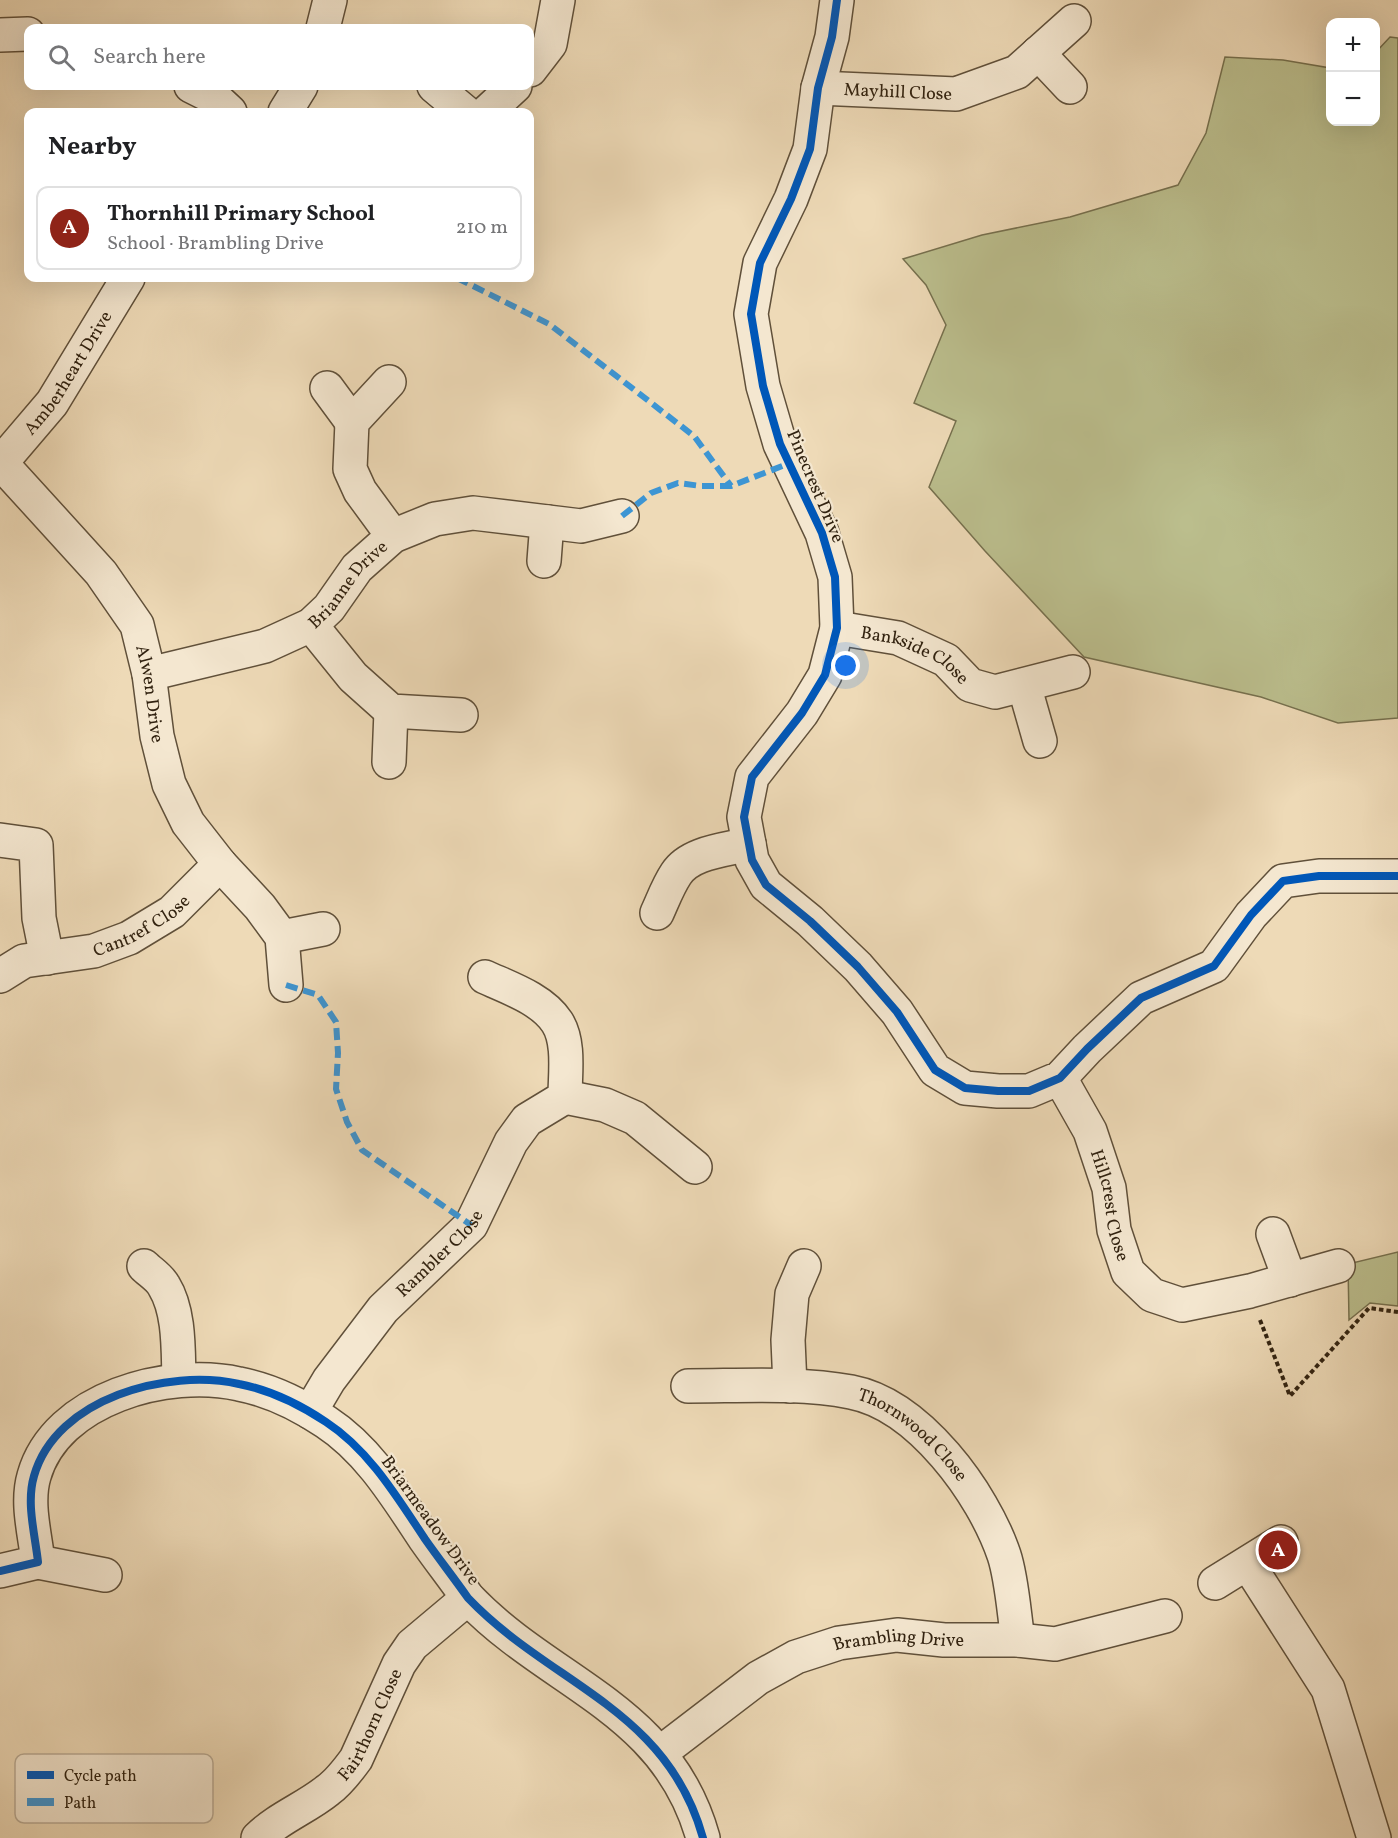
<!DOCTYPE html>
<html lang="en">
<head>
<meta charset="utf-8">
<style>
	body { margin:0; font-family:Vollkorn,serif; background:#f2f2f2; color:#202124 }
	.controls { position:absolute; right:18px; top:18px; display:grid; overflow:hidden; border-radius:12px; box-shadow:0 6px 24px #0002 }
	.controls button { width:54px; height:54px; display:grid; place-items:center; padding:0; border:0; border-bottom:2px solid #e0e0e0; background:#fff; color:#202124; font:30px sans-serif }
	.you { position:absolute; left:846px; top:666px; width:21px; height:21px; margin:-15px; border:4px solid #fff; border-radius:50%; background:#1a73e8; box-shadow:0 0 0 9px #1a73e833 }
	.badge { display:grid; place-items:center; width:39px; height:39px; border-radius:50%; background:#8f2418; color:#fff; font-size:20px; font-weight:700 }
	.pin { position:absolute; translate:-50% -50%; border:3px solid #fff; box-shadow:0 2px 6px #0006 }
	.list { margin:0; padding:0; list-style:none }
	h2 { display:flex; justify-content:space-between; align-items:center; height:78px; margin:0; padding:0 24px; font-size:26px }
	h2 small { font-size:20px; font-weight:400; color:#757577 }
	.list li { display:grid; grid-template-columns:39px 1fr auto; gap:18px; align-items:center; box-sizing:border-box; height:84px; margin:0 12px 12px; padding:0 12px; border:2px solid #e0e0e0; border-radius:12px }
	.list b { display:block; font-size:22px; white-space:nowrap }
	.list p { margin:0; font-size:20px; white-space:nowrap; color:#757577 }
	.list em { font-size:20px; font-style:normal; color:#757577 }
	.icon { flex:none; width:33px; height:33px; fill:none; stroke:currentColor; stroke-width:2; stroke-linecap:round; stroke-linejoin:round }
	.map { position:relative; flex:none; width:1398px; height:1838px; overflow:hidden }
	.search { position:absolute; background:#fff; box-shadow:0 6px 24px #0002; left:24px; top:24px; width:510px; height:66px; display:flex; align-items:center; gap:15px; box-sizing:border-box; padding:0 21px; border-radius:12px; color:#757577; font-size:22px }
	.panel { position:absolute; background:#fff; box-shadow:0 6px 24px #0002; left:24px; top:108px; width:510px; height:174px; border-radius:12px }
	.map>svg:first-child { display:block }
	.green { fill:#bbbe8d; stroke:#76704e; stroke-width:1.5 }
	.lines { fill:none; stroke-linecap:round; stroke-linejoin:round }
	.minor-casing { stroke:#60503a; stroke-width:36 }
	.path { stroke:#312210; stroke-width:4; stroke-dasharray:4.5 3; stroke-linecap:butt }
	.minor { stroke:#f4e7d0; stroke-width:33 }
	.quiet { stroke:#3d95d3; stroke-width:6; stroke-dasharray:12 6; stroke-linecap:butt }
	.cycleway-casing { stroke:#f4e7d0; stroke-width:11 }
	.cycleway { stroke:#0057b8; stroke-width:8 }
	.labels { text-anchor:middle; stroke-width:4.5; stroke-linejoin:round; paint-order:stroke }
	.street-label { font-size:18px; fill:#312210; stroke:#f4e7d0 }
	.key { fill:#f4e7d0; stroke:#baac96; stroke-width:1.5 }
	.key-label { font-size:16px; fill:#312210 }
</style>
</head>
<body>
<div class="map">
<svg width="1398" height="1838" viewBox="0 0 1398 1838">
	<rect width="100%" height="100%" fill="#eedab7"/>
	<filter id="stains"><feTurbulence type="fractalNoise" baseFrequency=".00333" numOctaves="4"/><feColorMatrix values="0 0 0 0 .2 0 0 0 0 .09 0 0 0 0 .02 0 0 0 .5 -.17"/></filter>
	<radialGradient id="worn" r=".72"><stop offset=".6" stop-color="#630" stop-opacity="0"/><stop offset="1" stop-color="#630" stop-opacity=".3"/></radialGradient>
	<path class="green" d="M1390 37 1398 38V718L1338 723 1261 697 1084 657 985 551 929 487 956 421 914 403 946 325 926 285 903 259 982 235 1070 217 1178 185 1206 133 1225 57 1283 60 1330 68V122H1376V52Z
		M1398 1252V1306L1370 1303 1349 1320 1348 1264Z"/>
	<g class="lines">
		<g class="minor-casing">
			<g id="minor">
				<path d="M837 0 832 37 818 88 810 149 791 199 760 263 751 314 763 386 780 444 822 533 835 577 837 628 825 675 802 713 752 777 744 817 752 860 766 885 810 921 858 967 897 1012 935 1070 965 1088 998 1091H1029L1060 1078 1087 1049 1141 998 1214 966 1251 915 1283 881 1319 876H1398"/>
				<path d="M323 28 330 0"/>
				<path d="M0 35 28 34"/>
				<path d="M1038 53 1070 87"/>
				<path d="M530 70 550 44 558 0"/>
				<path d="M191 86 215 98 230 112"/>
				<path d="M434 86 465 112"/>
				<path id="s1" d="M818 88 956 94 1017 72 1074 21"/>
				<path d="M285 112 301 86"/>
				<path d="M487 112 515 86"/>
				<path d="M389 382 352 422 350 469 360 491 393 536"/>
				<path d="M327 388 352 422"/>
				<path id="s2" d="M1 463 101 573 137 625 149 674 157 736 169 784 188 823 220 864 260 907 282 937 286 985"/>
				<path id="s3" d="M0 464 52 403 128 278"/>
				<path d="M544 561 547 522"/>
				<path d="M311 625 353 677 391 711 461 715"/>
				<path id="s4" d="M837 628 898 638 946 660 970 685 995 692 1073 672"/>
				<path id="s5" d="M149 674 265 646 311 625 329 608 357 568 393 536 435 519 473 513 581 526 622 516"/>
				<path d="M1024 685 1040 741"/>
				<path d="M389 762 391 711"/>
				<path d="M0 840 36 845 39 918 47 958"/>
				<path d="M657 913C663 900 668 886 676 874 690 852 726 850 749 844"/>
				<path d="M282 937 323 929"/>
				<path id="s6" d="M0 976 24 961 94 951 129 938 172 912 220 864"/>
				<path id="s7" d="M1060 1078 1090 1131 1109 1188 1114 1230 1128 1272 1152 1295 1182 1305 1250 1291 1338 1266"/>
				<path d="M565 1097 605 1105 635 1118 695 1167"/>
				<path d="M1273 1234 1290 1280"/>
				<path d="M144 1266C150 1272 160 1278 164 1286 180 1312 178 1351 179 1380"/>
				<path id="s8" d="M688 1386C742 1386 798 1382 851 1392 919 1405 983 1493 1004 1555 1012 1579 1014 1614 1018 1640"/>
				<path d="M790 1386 788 1340 792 1294 804 1266"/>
				<path id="s9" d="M310 1412 329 1380 383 1309 471 1225 511 1142 527 1120 565 1097C565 1074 570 1042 557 1022 542 999 509 988 485 977"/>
				<path d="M38 1562 105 1575"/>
				<path d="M1248 1564 1328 1689 1374 1838"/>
				<path d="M0 1571 38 1562C35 1534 26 1503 34 1476 56 1398 168 1368 239 1384 271 1390 299 1404 326 1422 369 1450 397 1497 425 1539 439 1559 454 1578 468 1598 551 1685 667 1708 703 1838"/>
				<path d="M1215 1583 1281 1542"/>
				<path id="s10" d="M660 1753 758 1678 796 1657 839 1643 897 1635 944 1640H1018L1055 1644 1165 1616"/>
				<path id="s11" d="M258 1838C278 1818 306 1808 328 1790 339 1782 348 1770 356 1759L399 1664 412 1645 468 1598"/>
			</g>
		</g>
		<path class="path" d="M1260 1320 1290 1396 1369 1308 1398 1312"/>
		<use href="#minor" class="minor"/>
		<path class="quiet" d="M457 278 549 324 694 436 731 486
			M622 516 651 493 678 483 701 486H731L790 463
			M286 985 318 995 336 1022 338 1053 336 1089 347 1122 362 1150 471 1225"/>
		<g class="cycleway-casing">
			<path id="cycleway" d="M837 0 832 37 818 88 810 149 791 199 760 263 751 314 763 386 780 444 822 533 835 577 837 628 825 675 802 713 752 777 744 817 752 860 766 885 810 921 858 967 897 1012 935 1070 965 1088 998 1091H1029L1060 1078 1087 1049 1141 998 1214 966 1251 915 1283 881 1319 876H1398
				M0 1571 38 1562C35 1534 26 1503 34 1476 56 1398 168 1368 239 1384 271 1390 299 1404 326 1422 369 1450 397 1497 425 1539 439 1559 454 1578 468 1598 551 1685 667 1708 703 1838"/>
		</g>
		<use href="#cycleway" class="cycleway"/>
	</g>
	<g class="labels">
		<g class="street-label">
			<text dy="6" stroke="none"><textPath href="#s1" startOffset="80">Mayhill Close</textPath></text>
			<text dy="6" stroke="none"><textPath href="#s3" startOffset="114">Amberheart Drive</textPath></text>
			<text transform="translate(816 486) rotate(67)" y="6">Pinecrest Drive</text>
			<text dy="6" stroke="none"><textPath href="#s5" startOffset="225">Brianne Drive</textPath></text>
			<text dy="6" stroke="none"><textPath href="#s4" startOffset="84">Bankside Close</textPath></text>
			<text dy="6" stroke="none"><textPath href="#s2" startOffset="282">Alwen Drive</textPath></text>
			<text dy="6" stroke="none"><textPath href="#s6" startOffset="153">Cantref Close</textPath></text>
			<text dy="6" stroke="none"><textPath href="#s7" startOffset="138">Hillcrest Close</textPath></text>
			<text dy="6" stroke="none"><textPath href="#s9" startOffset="206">Rambler Close</textPath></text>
			<text dy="6" stroke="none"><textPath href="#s8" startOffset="240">Thornwood Close</textPath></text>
			<text transform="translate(431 1520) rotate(54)" y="6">Briarmeadow Drive</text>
			<text dy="6" stroke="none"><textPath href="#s10" startOffset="272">Brambling Drive</textPath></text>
			<text dy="6" stroke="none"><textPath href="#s11" startOffset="164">Fairthorn Close</textPath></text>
		</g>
	</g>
	<rect x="15" y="1754" width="198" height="69" rx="9" class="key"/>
	<rect x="27" y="1771" width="27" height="8" fill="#0057b8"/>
	<rect x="27" y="1798" width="27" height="8" fill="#3d95d3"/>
	<g class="key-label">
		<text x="64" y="1781">Cycle path</text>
		<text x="64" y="1808">Path</text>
	</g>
	<rect width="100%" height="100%" filter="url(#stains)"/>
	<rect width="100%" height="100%" fill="url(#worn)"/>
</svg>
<div class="controls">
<button>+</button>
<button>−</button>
</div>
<div class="you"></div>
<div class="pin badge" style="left:1278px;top:1550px">A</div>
<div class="search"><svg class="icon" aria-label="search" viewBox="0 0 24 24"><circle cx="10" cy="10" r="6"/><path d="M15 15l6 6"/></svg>Search here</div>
<section class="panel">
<h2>Nearby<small></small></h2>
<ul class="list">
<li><span class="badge">A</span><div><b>Thornhill Primary School</b><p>School · Brambling Drive</p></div><em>210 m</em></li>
</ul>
</section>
</div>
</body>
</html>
